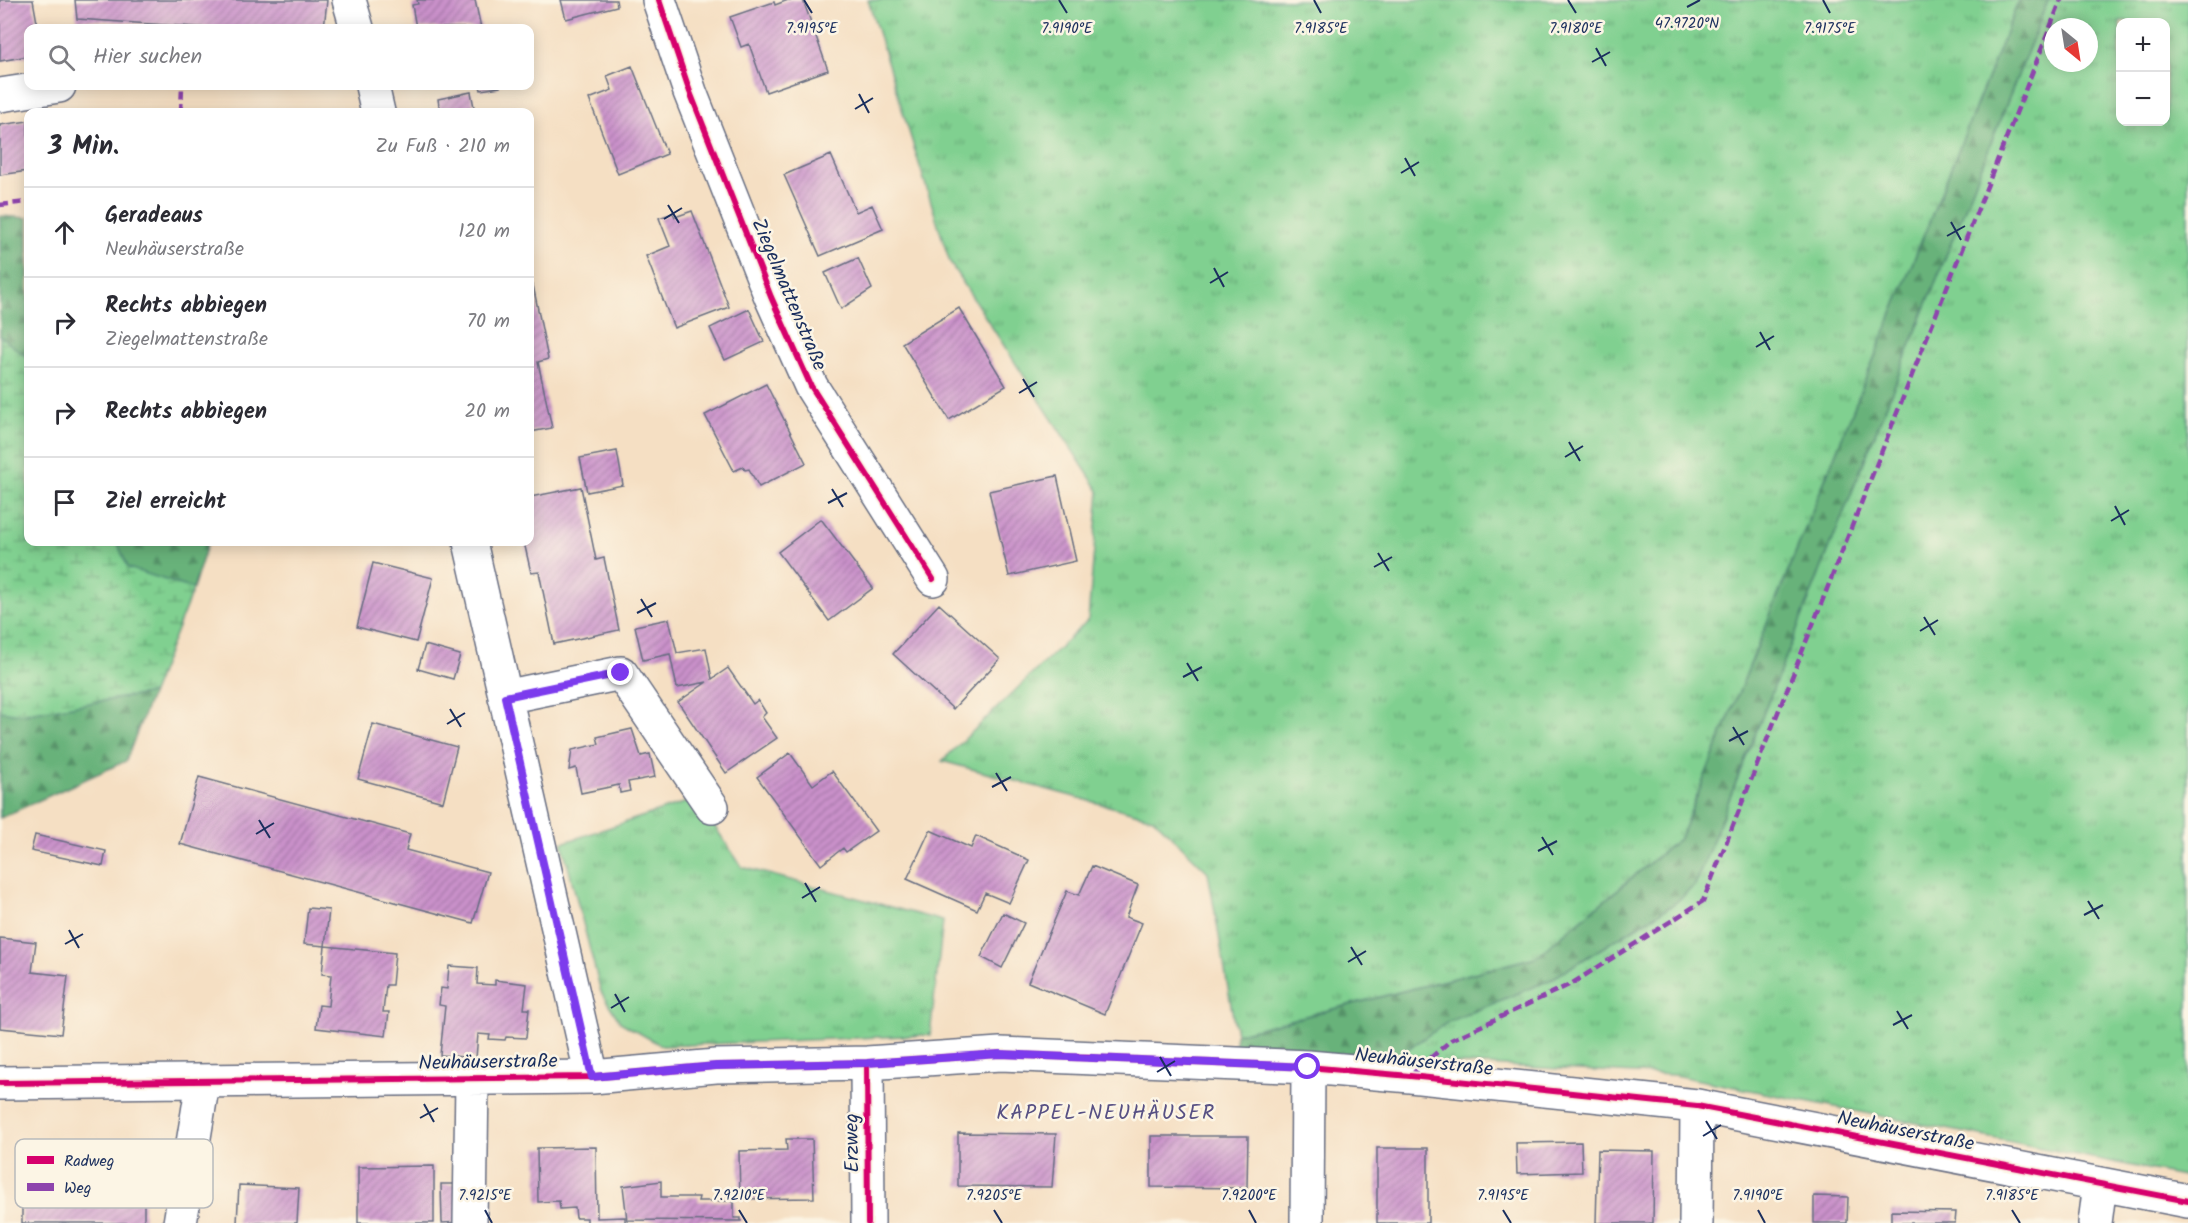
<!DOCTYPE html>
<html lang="de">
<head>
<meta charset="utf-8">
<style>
	body { margin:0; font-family:Kalam,sans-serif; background:#f7f7f7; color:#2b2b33 }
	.controls { position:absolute; right:18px; top:18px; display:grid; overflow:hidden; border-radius:12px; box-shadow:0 3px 15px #0003 }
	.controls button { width:54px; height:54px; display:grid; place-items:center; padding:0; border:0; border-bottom:2px solid #e1e1e2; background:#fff; color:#2b2b33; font:30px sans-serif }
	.compass { position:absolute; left:2044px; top:18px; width:54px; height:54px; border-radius:50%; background:#fff; box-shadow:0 3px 15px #0003; rotate:150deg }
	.stop { position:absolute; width:18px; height:18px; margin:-14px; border:4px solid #7c3aed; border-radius:50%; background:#fff }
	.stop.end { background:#7c3aed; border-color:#fff; box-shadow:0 2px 6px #0008 }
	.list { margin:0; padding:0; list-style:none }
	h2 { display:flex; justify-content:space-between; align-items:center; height:78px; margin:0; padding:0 24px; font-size:26px }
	h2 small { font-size:20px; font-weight:400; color:#7c7c81 }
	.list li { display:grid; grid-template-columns:39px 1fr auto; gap:18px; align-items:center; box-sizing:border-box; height:90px; padding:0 24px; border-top:2px solid #e1e1e2 }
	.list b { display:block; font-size:22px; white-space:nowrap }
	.list p { margin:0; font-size:20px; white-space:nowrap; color:#7c7c81 }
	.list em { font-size:20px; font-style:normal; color:#7c7c81 }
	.icon { flex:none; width:33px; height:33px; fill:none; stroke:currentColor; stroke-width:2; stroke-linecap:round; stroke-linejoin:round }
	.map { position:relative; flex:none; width:2188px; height:1223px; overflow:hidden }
	.search { position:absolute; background:#fff; box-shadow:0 3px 15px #0003; left:24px; top:24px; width:510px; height:66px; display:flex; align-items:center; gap:15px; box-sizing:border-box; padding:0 21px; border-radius:12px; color:#7c7c81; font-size:22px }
	.panel { position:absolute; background:#fff; box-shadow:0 3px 15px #0003; left:24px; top:108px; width:510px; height:438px; border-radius:12px }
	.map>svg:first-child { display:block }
	.grass { fill:url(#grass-tufts); stroke:#4e8077; stroke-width:1.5; fill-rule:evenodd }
	.forest { fill:url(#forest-firs); stroke:#42706c; stroke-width:1.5 }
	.wetland { fill:url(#wetland-marsh); stroke:#4e8077; stroke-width:1.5 }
	.building { fill:url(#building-hatch) }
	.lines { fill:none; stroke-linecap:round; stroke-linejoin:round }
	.minor-casing { stroke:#676d81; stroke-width:36 }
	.minor { stroke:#fff; stroke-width:33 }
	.quiet { stroke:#8e44ad; stroke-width:4.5; stroke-dasharray:9 4.5; stroke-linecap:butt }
	.cycleway-casing { stroke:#fcf5e5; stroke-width:10 }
	.cycleway { stroke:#d6006c; stroke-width:6 }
	.route { stroke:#7c3aed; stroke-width:8 }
	.ticks { fill:none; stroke:#1b2f5e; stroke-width:2 }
	.labels { text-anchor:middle; stroke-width:5; stroke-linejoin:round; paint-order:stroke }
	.street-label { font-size:20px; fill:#1b2f5e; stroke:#fcf5e5 }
	.neighbourhood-label { font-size:21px; letter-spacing:1.5px; fill:#585184; stroke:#fcf5e5 }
	.key { fill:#fcf5e5; stroke:#b8babc; stroke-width:1.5 }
	.key-label { font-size:16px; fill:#1b2f5e }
	.ticks-label { font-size:15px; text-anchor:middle; fill:#1b2f5e; stroke:#fcf5e5; stroke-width:5; stroke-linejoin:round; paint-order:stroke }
</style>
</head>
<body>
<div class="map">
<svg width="2188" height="1223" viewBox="0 0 2188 1223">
	<defs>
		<pattern id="grass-tufts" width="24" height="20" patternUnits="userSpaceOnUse" patternTransform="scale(1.5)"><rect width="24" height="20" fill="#80d090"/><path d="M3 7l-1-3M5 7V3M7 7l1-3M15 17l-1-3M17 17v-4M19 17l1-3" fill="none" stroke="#68a979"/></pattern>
		<pattern id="forest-firs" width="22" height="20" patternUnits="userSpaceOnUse" patternTransform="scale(1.5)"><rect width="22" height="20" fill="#68b27a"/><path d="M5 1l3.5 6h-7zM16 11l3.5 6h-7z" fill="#559167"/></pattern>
		<pattern id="wetland-marsh" width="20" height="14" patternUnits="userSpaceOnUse" patternTransform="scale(1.5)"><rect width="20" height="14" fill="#80d090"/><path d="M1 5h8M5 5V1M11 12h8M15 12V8" fill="none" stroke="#68a979"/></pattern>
		<pattern id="building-hatch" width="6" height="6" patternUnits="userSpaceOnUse" patternTransform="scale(1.5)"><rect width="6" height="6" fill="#ca91ca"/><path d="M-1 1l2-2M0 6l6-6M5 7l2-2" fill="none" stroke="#a377a7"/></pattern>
	</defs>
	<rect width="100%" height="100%" fill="#fcf5e5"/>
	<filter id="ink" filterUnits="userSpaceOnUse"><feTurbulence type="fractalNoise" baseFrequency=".0167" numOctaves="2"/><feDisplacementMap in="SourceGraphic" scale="12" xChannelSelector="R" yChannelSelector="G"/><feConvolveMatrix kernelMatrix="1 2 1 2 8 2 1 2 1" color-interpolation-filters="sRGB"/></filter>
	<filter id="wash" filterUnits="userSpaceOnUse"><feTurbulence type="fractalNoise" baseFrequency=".008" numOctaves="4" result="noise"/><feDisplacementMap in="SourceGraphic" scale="24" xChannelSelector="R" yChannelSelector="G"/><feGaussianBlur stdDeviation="1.35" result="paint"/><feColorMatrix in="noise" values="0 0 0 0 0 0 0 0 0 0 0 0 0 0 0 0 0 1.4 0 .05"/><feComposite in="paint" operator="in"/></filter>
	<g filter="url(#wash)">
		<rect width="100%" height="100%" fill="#f5dfc3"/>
		<path class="grass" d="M868 0H2019L1680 838 1536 957 1236 1034 1208 872 1153 818 942 761 1088 620 1099 491 950 263Z
			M2048 0H2188V1177L1674 1075 1391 1060 1448 1022 1550 980 1674 904 1695 885ZM2120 22H2166V122H2120ZM2053 27H2089V63H2053Z
			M696 799 742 867 943 921 930 1035 662 1046 620 1022 601 992 562 843Z"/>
		<path class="forest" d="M2019 0H2048L1695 885 1674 904 1550 980 1448 1022 1391 1060 1234 1049 1236 1034 1536 957 1680 838Z
			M0 216 28 218V358L0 336Z
			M117 542H208L193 589 128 568Z
			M152 693 126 761 0 818V711L21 714Z"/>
		<path class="wetland" d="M0 336 28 358V542H117L128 568 193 589 152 693 21 714 0 711Z"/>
		<g id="blocks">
			<path class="building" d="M0 0H33L38 28H28V56L0 61Z
				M75 0H327L324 28H210L77 19Z
				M417 0H475L481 28H416L412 5 418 4Z
				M561 0H616L617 6 566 19Z
				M788 0H803L828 70 766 92 749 44 741 47 730 17 774 2 775 5Z
				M632 66 667 154 618 174 589 99 612 90 607 76Z
				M480 86H500V87L481 90Z
				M471 92 475 112H440L438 99Z
				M28 121V171L0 175V125Z
				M831 155 856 212 872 205 883 229 820 256 784 175Z
				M692 211 729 307 674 328 646 256 670 246 659 218 673 213 675 217Z
				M858 258 872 289 841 309 825 273Z
				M533 285 548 359 538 362 552 428 530 432V286Z
				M959 308 1006 386 949 420 902 343Z
				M749 309 764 342 725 360 710 328Z
				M766 384 806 463 759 487 749 469 745 470 743 467 734 471 705 415Z
				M617 451 623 485 587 492 580 458Z
				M1057 476 1076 561 1009 576 989 491Z
				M581 487 596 560 604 558 619 630 554 644 539 572 531 573 524 542H530V497Z
				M821 519 873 588 829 621 778 552Z
				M373 563 433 578 416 642 357 627Z
				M939 604 1000 659 953 709 893 654Z
				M669 619 677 653 706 648 712 679 728 668 753 704 758 700 766 713 762 717 777 738 726 773 678 702 707 682 677 688 670 654 643 660 635 626Z
				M425 645 460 655 453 679 418 669Z
				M373 724 457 747 443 802 358 779Z
				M632 729 641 756 650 754 655 777 628 782 630 791 620 793 619 785 581 793 576 768 569 770 572 750 599 744 597 737Z
				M790 753 813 785 832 771 876 831 846 852 843 848 821 865 757 777Z
				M199 777 410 834 406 850 488 872 473 923 180 844Z
				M930 830 971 848 976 836 1029 860 1009 903 985 893 977 910 907 879Z
				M35 835 106 851 103 866 31 851Z
				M1092 866 1138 885 1126 917 1142 923 1105 1014 1028 982 1067 891 1079 895Z
				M308 908 329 910 325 946 304 944Z
				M1003 913 1024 923 1002 968 981 957Z
				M0 938 36 942 32 972 68 976 61 1034 0 1028Z
				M325 946 395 953 392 985H386L383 1012H389L386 1036 316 1028 319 1005 328 1006 331 975 322 974Z
				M449 966 478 968 477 984 495 985V980L527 984 524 1009H529L526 1038 506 1037 505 1040 489 1039 490 1035 478 1034 476 1058 440 1055 445 1006 439 1005 441 988 447 989Z
				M958 1133 1056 1134 1052 1187 958 1186Z
				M1151 1136H1248L1247 1188 1151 1187Z
				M786 1139H812L814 1198 740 1199 739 1151 787 1150Z
				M1581 1142 1582 1172 1517 1174 1516 1143Z
				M596 1147 597 1218 625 1217V1223H587V1218H576L575 1208 560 1209 559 1201 538 1202 537 1148Z
				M1377 1148H1428V1223H1377Z
				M1598 1150 1654 1151 1653 1223H1596Z
				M42 1155H123L122 1181H144V1223H22V1182H42Z
				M434 1166V1223H358V1167Z
				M661 1181V1197H699L698 1201H734V1218H741V1221L627 1220 623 1186Z
				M441 1184H460V1222L442 1223Z
				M239 1185 299 1188 297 1223H237Z
				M1814 1196 1848 1197 1847 1223H1814Z
				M1891 1211 1956 1212 1955 1223H1891Z"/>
		</g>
	</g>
	<g filter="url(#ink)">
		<use href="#blocks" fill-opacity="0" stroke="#676d81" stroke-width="1.5"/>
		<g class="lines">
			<g class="minor-casing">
				<path id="minor" d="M349 0 357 28
					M659 0 690 92 771 297 811 386 933 579
					M372 86 378 112
					M0 95 59 86
					M470 542 592 1077
					M505 697 621 673 712 807
					M867 1063 868 1223
					M0 1083 592 1077 716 1066 867 1063 1000 1054 1308 1067 1410 1076 1697 1106 2188 1201
					M180 1223 203 1082
					M470 1223 472 1079
					M1307 1223 1308 1067
					M1696 1223 1697 1106
					M2095 1223 2100 1184"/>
			</g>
			<use href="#minor" class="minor"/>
			<path class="quiet" d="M181 112 182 86
				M0 205 28 202
				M1410 1076 1451 1040 1571 984 1703 901 2061 0"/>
			<g class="cycleway-casing">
				<path id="cycleway" d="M659 0 690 92 771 297 811 386 933 579
					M867 1063 868 1223
					M0 1083 592 1077 716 1066 867 1063 1000 1054 1308 1067 1410 1076 1697 1106 2188 1201"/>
			</g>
			<use href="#cycleway" class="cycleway"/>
		</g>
	</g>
	<g class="lines" filter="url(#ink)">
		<path class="route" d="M621 673 505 697 592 1077 716 1066 867 1063 1000 1054 1308 1067"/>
	</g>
	<path class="ticks" d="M804 0 812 13M1059 0 1067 13M1314 0 1321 13M1568 0 1576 13M1823 0 1830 13M1687 7 1700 0M1596 48 1606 66M1592 62 1610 52M859 94 869 113M855 109 873 98M1405 158 1415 176M1401 173 1419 162M668 205 679 223M664 219 682 208M1951 222 1961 240M1947 236 1965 226M1214 268 1224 287M1210 283 1228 272M1760 332 1770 350M1756 347 1774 336M1023 379 1034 397M1019 393 1037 382M1569 442 1580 461M1565 457 1583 446M832 489 843 507M828 503 847 493M2115 506 2125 525M2111 521 2129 510M1378 553 1389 571M1374 567 1392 557M641 599 652 617M637 613 656 603M1924 617 1935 635M1920 631 1938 620M1187 663 1198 681M1183 677 1202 667M450 709 461 727M447 724 465 713M1733 727 1744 745M1729 741 1748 731M996 773 1007 791M992 787 1011 777M259 820 270 838M256 834 274 823M1542 837 1553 855M1538 851 1557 841M805 883 816 902M802 898 820 887M2088 901 2099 919M2084 915 2103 905M69 930 79 948M65 944 83 934M1351 947 1362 965M1348 962 1366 951M615 994 625 1012M611 1008 629 997M1897 1011 1908 1029M1893 1025 1912 1015M1160 1057 1171 1076M1157 1072 1175 1061M424 1104 434 1122M420 1118 438 1108M1706 1121 1717 1139M1703 1136 1721 1125M485 1210 492 1223M739 1210 747 1223M994 1210 1002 1223M1249 1210 1256 1223M1503 1210 1511 1223M1758 1210 1765 1223M2012 1210 2020 1223"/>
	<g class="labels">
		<g class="street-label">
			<text transform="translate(790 294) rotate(67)" y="7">Ziegelmattenstraße</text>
			<text transform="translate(488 1061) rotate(-1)" y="7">Neuhäuserstraße</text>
			<text transform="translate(1424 1061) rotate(6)" y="7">Neuhäuserstraße</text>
			<text transform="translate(1906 1130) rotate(11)" y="7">Neuhäuserstraße</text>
			<text transform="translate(851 1143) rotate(-91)" y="7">Erzweg</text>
		</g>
		<g class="neighbourhood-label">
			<text x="1106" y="1119">KAPPEL-NEUHÄUSER</text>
		</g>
	</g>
	<rect x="15" y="1139" width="198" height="69" rx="9" class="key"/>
	<rect x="27" y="1156" width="27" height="8" fill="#d6006c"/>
	<rect x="27" y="1183" width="27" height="8" fill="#8e44ad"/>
	<g class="key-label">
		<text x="64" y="1166">Radweg</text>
		<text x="64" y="1193">Weg</text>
	</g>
	<g class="ticks-label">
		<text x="1687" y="28">47.9720°N</text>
		<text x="1576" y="33">7.9180°E</text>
		<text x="1830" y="33">7.9175°E</text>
		<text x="812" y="33">7.9195°E</text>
		<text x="1067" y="33">7.9190°E</text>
		<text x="1321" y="33">7.9185°E</text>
		<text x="485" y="1200">7.9215°E</text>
		<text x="739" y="1200">7.9210°E</text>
		<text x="994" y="1200">7.9205°E</text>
		<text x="1249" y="1200">7.9200°E</text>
		<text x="1503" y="1200">7.9195°E</text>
		<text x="1758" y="1200">7.9190°E</text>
		<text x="2012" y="1200">7.9185°E</text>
	</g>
</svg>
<div class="controls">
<button>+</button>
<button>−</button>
</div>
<svg class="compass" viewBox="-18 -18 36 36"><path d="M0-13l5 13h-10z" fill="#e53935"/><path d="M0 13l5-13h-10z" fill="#7c7c81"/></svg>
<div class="stop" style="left:1308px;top:1067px"></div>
<div class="stop end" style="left:621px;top:673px"></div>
<div class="search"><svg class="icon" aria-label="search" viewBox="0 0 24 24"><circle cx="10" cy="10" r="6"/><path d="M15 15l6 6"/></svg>Hier suchen</div>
<section class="panel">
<h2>3 Min.<small>Zu Fuß · 210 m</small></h2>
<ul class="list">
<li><svg class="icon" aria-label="ahead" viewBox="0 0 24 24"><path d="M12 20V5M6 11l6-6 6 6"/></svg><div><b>Geradeaus</b><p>Neuhäuserstraße</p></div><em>120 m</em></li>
<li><svg class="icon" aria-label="right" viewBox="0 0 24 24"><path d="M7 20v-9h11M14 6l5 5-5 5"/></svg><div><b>Rechts abbiegen</b><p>Ziegelmattenstraße</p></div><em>70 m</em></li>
<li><svg class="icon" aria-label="right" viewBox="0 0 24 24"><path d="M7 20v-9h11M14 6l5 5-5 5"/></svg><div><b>Rechts abbiegen</b></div><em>20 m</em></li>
<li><svg class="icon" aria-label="arrive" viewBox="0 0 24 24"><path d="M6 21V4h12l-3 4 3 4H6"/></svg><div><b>Ziel erreicht</b></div></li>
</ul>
</section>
</div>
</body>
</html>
